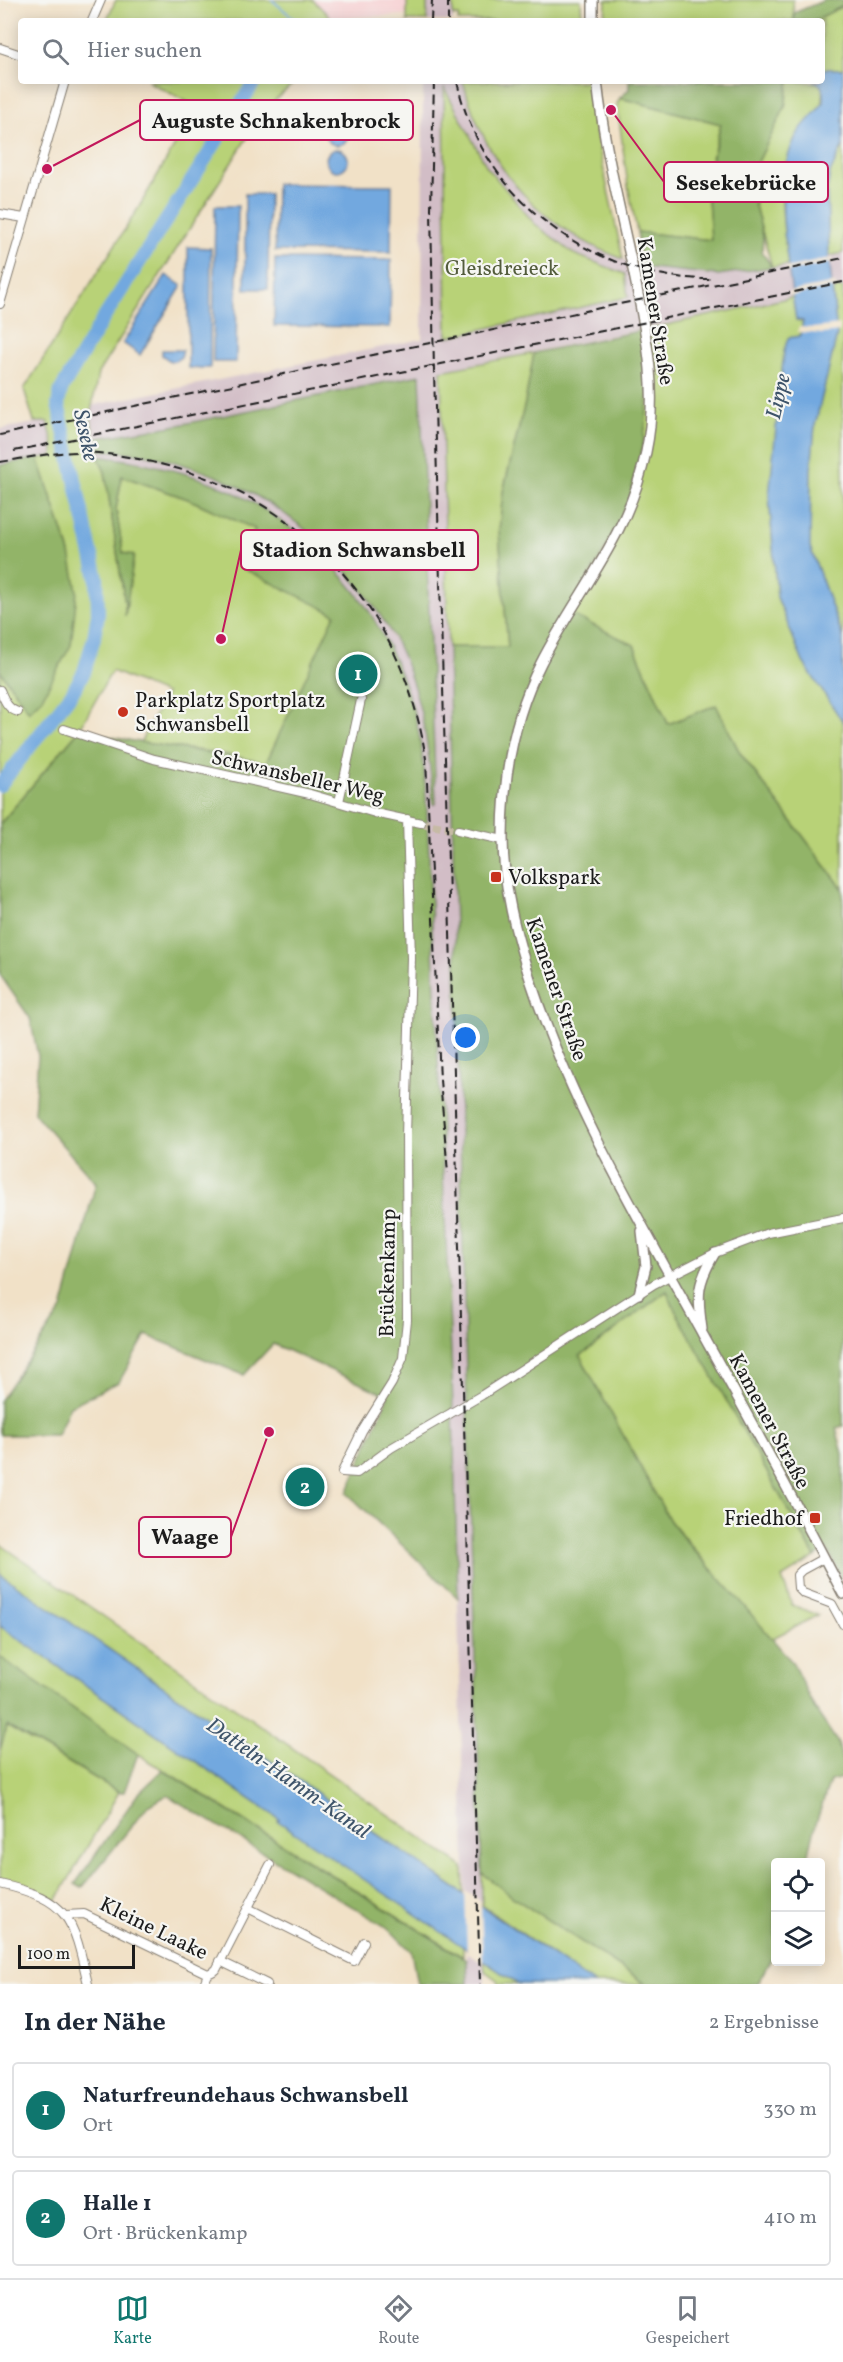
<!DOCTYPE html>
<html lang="de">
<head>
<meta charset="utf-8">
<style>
	body { margin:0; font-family:Vollkorn,serif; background:#f6f6f7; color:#1f2937 }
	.controls { position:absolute; right:18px; bottom:18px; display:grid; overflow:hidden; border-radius:6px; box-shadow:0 3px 15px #0003 }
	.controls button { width:54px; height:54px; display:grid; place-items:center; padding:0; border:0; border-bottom:2px solid #e0e1e3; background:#fff; color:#1f2937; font:30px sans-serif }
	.scale { position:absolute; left:18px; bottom:15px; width:117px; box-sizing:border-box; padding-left:6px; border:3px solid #1c1c1c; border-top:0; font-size:16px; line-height:21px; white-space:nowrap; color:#1c1c1c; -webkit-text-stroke:4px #f6f6f2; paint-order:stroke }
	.you { position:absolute; left:466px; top:1038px; width:21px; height:21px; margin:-15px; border:4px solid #fff; border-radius:50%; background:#1a73e8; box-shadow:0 0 0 9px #1a73e833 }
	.badge { display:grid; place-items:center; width:39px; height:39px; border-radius:50%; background:#0f766e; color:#fff; font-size:20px; font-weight:700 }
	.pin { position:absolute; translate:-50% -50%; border:3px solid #fff; box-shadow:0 2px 6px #0006 }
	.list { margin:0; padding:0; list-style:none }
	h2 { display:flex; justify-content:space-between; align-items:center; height:78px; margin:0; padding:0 24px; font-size:26px }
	h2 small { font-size:20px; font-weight:400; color:#747a83 }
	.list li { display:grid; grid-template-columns:39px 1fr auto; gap:18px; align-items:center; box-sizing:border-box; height:96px; margin:0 12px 12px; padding:0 12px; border:2px solid #e0e1e3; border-radius:6px }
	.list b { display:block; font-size:22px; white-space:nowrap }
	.list p { margin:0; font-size:20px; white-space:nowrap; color:#747a83 }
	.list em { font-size:20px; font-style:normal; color:#747a83 }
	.icon { flex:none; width:33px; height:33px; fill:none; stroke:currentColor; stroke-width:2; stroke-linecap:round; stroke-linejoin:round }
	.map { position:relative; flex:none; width:843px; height:1984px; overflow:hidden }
	.search { position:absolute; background:#fff; box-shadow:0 3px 15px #0003; left:18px; right:18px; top:18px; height:66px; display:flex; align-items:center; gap:15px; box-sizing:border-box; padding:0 21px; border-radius:6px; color:#747a83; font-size:22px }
	.sheet { height:294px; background:#fff }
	nav { display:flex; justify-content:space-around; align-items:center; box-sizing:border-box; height:84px; border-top:2px solid #e0e1e3; background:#fff; font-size:16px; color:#747a83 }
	nav a { display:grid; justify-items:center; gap:3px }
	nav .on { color:#0f766e }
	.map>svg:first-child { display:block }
	.built { fill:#f7cfd1 }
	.industrial { fill:#d2bdc6; fill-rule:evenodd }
	.green { fill:#b8d277; stroke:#6a774a; stroke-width:1.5 }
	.forest { fill:#92b468; stroke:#576842; stroke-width:1.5 }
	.water { fill:#72a8df; stroke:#47627e; stroke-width:1.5 }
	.pier { fill:#f1e1c7 }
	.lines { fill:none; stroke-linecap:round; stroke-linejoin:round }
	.stream { stroke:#72a8df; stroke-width:2 }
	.river { stroke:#72a8df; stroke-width:14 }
	.minor-tunnel { stroke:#c6baa5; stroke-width:8; stroke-dasharray:8 4; stroke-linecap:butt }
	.minor-casing { stroke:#867e72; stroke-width:10 }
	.major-casing { stroke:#867e72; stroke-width:12 }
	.minor { stroke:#fff; stroke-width:8 }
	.major { stroke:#fff; stroke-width:9 }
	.rail { stroke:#1c1c1c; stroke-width:2; stroke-dasharray:9 4.5; stroke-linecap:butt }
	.poi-dot { fill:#c8321e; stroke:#f6f6f2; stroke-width:2 }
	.labels { text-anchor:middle; stroke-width:4.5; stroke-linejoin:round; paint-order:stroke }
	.park-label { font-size:21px; fill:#535c3c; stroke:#f6f6f2 }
	.street-label { font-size:21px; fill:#1c1c1c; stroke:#f6f6f2 }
	.poi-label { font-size:21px; fill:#1c1c1c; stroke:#f6f6f2; text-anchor:start }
	.water-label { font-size:22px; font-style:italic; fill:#3e546a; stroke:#f6f6f2 }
	.leader { fill:none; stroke:#c2185b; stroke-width:2 }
	.callout-dot { fill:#c2185b; stroke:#f6f6f2; stroke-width:2 }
	.callout { fill:#f6f6f2; stroke:#c2185b; stroke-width:2 }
	.callout-label { font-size:22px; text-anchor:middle; font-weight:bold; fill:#1c1c1c }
</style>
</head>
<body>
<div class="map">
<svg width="843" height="1984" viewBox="0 0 843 1984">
	<rect width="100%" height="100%" fill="#f6f6f2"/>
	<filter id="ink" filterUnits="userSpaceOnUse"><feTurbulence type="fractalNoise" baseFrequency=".0167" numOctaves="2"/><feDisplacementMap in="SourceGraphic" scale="12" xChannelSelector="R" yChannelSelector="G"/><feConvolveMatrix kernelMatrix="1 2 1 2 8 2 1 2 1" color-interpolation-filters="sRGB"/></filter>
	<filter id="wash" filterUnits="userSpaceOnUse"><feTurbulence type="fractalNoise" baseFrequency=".008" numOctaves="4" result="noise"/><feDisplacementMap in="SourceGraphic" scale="24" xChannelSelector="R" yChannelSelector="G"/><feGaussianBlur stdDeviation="1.35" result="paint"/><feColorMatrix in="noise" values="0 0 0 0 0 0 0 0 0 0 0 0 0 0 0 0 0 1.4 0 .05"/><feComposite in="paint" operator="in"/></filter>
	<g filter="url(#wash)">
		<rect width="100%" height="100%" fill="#f1e1c7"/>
		<path class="built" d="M313 0H407V15L338 18 329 16Z"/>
		<path class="industrial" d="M427 0H453V21H427Z
			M423 81H463L470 107 526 200 561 226 607 253 642 267 718 275 788 265 843 254V287L441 371 466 1373 485 1984H468L449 1275 441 1161 427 814 423 760 413 708 396 663 376 621 350 585 312 547 274 516 218 485 169 469 137 461 98 456V450L147 455 183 465 226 481 251 493 277 509 318 540 357 584 379 614 403 656 420 703 431 771 433 804H436L420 375 179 425 96 438 90 412 94 405 422 339ZM445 89 487 167 534 223 574 254 625 274 517 320 447 336Z
			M48 421 53 443V457L0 465V429Z"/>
		<path class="green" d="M116 0H313L329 16V21H106Z
			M407 0H427V21H407Z
			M453 0H581L582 21H458L459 16H453Z
			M606 0H793L794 21H607L605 20Z
			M843 6V69H822V21H813Z
			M147 81H296L266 108 98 373C96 386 94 398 91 411 89 420 101 463 105 472L125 605 134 555 123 554 116 509 122 476 188 499 255 529 239 566 336 614 266 763 219 753 140 743 166 694 112 671 79 730 0 824V671L29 711 70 553 38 458 53 456V443L48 422H34L24 389 139 207 197 107Z
			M463 81H588L591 111 623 259C539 227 486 168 463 81Z
			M789 81 819 83C836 105 798 133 789 154 776 188 784 230 788 265L772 267 755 206 757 164 785 107Z
			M444 87 487 167 534 223 574 254 625 274 628 297 447 337Z
			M620 98 721 124 711 162 708 200 712 240 637 232 628 186 617 104Z
			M843 145V253L829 256 827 191 830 173Z
			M837 288H843V638L810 547 811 470 815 425 837 335 833 292Z
			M793 297 796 320 803 321 769 496 777 597 803 662 843 722V889L740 753 716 706 668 724 634 645 567 613 644 330Z
			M534 353 525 403 503 492 499 531 508 648 448 647 441 371Z
			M667 1291 674 1308 815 1557 782 1578 792 1605 818 1615 771 1639 670 1521 580 1356Z
			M0 1544 463 1867 464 1894 0 1574Z
			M0 1626 279 1819 278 1820 463 1945V1957L138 1754 0 1657Z
			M6 1726 119 1792 56 1901 39 1891 0 1879V1750Z
			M482 1873 514 1898 646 1984H594L482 1905Z
			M484 1961 518 1984H498L497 1980 485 1971Z"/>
		<path class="forest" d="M825 0H843V6L813 21H794V13Z
			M629 81H789L785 107 757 164 755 206 763 236 762 252 772 267 718 275 642 267 637 232 711 240 708 200 711 162 721 124 620 98 629 89Z
			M644 330 649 392 643 446 629 500 611 538 568 613 634 645 668 724 716 705 740 753 843 889V1426L836 1428 843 1454V1580L827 1549 815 1557 674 1308 667 1291 580 1356 670 1521 689 1545 733 1593 792 1662 815 1709 838 1743 843 1763V1778L830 1781 816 1823 807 1862H776L775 1952 757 1984H646L514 1898 482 1873 466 1373 448 647H508L499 531 503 492 525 403 534 353Z
			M420 375 436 804H433C430 754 423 704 403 657 390 626 368 596 345 570 336 560 327 549 317 540 271 497 209 468 148 455 132 452 114 452 98 450L96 438 179 425Z
			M98 456C139 461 179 469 217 485 277 509 344 566 376 623 391 649 403 678 412 706 423 741 425 778 427 814L452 1375 458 1598 347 1493 388 1396 273 1344 244 1375 146 1335 119 1382 70 1406 57 1435H0V1400L62 1309 96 1183 34 1113 38 1056 30 1018 0 975V824L79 730C140 745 204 750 266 763L335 614 238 566 255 529 188 499 122 476 116 509 123 553 134 555 125 616V603L105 472Z
			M38 458 70 553 77 591 71 645 42 698 29 711 0 671V465Z
			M0 1657 138 1754 124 1792H119L7 1726 0 1750Z
			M163 1770 467 1960 468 1984H417L411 1951 388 1928 167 1795 147 1807 82 1888 75 1884 137 1795Z"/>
		<path class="water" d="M822 69H843V145L830 173 827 191 829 256 837 335 815 425 811 470 810 547 843 638V722L803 662 777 597 769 496 784 351 788 338 800 336 803 321 796 320C789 268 769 180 798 133 805 121 817 113 824 101 825 91 823 84 813 81H822Z
			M325 133a12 12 0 1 1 24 0a12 12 0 1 1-24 0Z
			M326 160a11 11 0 1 1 22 0a11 11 0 1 1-22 0Z
			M276 184 392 185 391 252 275 251Z
			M245 194H269L268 289H245Z
			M215 206H238L236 362H213Z
			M188 247 211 248 210 368H188Z
			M275 259 391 260 390 327 274 326Z
			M166 275 182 286 140 355 123 343Z
			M162 350H183L181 357 175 361H170L162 355Z
			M0 1574 594 1984H518L278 1821 279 1819 0 1626Z"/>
		<path class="pier" d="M832 258 833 262 786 272V268Z
			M835 283 836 287 790 296 789 292Z
			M840 325V332L822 334 798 332 799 327 813 328Z
			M465 1891 481 1901 483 1963 467 1952Z"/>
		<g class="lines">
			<path class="stream" d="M272 0 297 21"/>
			<path class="river" d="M0 785 72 693 84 672 94 638 98 613 97 578 58 404 61 390 100 324 255 81"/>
		</g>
	</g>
	<g filter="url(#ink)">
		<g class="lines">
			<path class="minor-tunnel" d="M421 823 458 830"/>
			<g class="minor-casing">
				<path id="minor" d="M92 21 101 0
					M0 48 21 55
					M0 214 24 218
					M0 304 65 81
					M0 690C4 699 7 709 18 712
					M64 729 154 759 310 794 375 813 421 823
					M339 802 361 700
					M407 819 411 958 406 1136 407 1320 403 1358 392 1383 362 1431 342 1472 357 1473 391 1448 482 1395 654 1284 715 1253 768 1233 843 1218
					M458 830 503 840
					M824 1558 802 1570 797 1575 798 1588 803 1593 832 1604 843 1624
					M0 1884C70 1900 73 1918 88 1984
					M248 1908 354 1961 364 1942
					M66 1915 84 1914 208 1974
					M220 1961 267 1984
					M208 1974 216 1970 270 1865
					M204 1984 208 1974"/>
			</g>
			<g class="major-casing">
				<path id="major" d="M593 0V21
					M597 81C604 146 620 210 634 274 646 334 659 391 646 452 629 536 578 590 541 663 513 718 503 777 503 838 503 887 516 935 531 982 572 1107 640 1221 703 1335 751 1421 798 1507 843 1594
					M639 1294 646 1266 642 1231
					M702 1329C697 1294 697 1283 715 1253"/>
			</g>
			<use href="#minor" class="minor"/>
			<use href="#major" class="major"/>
			<path class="rail" d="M448 0V21
				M431 21 432 0
				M434 81 431 209 434 372 480 1984
				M457 81C481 199 595 281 713 279
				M0 435 391 351 843 258
				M14 451 843 282
				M0 462C27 458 54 452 81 452 114 453 147 460 179 469 315 508 405 620 426 759L440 1080 448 1173"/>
		</g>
	</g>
	<g class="poi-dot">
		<circle cx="123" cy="712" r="6"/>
		<rect x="490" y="871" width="12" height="12" rx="3"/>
		<rect x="809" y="1512" width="12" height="12" rx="3"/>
	</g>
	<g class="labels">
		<g class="park-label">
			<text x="502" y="275">Gleisdreieck</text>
		</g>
		<g class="street-label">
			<text transform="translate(656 311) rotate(81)" y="7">Kamener Straße</text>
			<text transform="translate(298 776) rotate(13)" y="7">Schwansbeller Weg</text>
			<text transform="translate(557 989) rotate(71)" y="7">Kamener Straße</text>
			<text transform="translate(387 1273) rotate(-89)" y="7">Brückenkamp</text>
			<text transform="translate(770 1421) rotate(62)" y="7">Kamener Straße</text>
			<text transform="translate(154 1928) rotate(26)" y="7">Kleine Laake</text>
		</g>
		<g class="poi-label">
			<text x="135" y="707">Parkplatz Sportplatz<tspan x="135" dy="24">Schwansbell</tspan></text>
			<text x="508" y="884">Volkspark</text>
			<text x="803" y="1525" text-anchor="end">Friedhof</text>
		</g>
		<g class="water-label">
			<text transform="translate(777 396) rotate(-77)" y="8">Lippe</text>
			<text transform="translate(87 435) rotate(78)" y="8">Seseke</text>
			<text transform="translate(289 1777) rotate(35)" y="8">Datteln-Hamm-Kanal</text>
		</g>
	</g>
	<path class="leader" d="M47 169L140 120M611 110L664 182M221 639L241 550M269 1432L231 1537"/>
	<g class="callout-dot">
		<circle cx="47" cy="169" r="6"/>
		<circle cx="611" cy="110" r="6"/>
		<circle cx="221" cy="639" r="6"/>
		<circle cx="269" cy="1432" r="6"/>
	</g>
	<g class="callout">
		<rect x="140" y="100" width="273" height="40" rx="6"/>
		<rect x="664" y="162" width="164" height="40" rx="6"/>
		<rect x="241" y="530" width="237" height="40" rx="6"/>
		<rect x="139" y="1517" width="92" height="40" rx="6"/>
	</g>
	<g class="callout-label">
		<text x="276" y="128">Auguste Schnakenbrock</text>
		<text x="746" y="190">Sesekebrücke</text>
		<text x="359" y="557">Stadion Schwansbell</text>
		<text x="185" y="1544">Waage</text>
	</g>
</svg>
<div class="controls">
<button><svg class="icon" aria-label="locate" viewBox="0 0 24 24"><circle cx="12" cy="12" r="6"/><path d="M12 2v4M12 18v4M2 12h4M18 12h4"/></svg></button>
<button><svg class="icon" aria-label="layers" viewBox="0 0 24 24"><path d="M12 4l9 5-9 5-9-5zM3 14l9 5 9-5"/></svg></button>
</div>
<div class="scale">100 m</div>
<div class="you"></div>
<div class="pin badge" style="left:358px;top:674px">1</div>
<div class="pin badge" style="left:305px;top:1487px">2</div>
<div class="search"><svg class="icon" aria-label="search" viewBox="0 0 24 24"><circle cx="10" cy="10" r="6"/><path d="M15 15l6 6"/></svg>Hier suchen</div>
</div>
<section class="sheet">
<h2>In der Nähe<small>2 Ergebnisse</small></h2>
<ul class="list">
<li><span class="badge">1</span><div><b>Naturfreundehaus Schwansbell</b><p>Ort</p></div><em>330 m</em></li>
<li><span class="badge">2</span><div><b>Halle 1</b><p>Ort · Brückenkamp</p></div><em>410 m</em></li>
</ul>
</section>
<nav>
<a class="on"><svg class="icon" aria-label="map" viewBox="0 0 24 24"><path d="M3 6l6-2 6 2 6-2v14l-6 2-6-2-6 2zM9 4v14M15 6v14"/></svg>Karte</a>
<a><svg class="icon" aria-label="directions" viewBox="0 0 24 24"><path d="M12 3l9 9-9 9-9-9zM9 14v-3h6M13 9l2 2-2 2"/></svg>Route</a>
<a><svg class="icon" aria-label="saved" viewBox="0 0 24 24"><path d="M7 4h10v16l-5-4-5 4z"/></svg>Gespeichert</a>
</nav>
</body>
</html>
